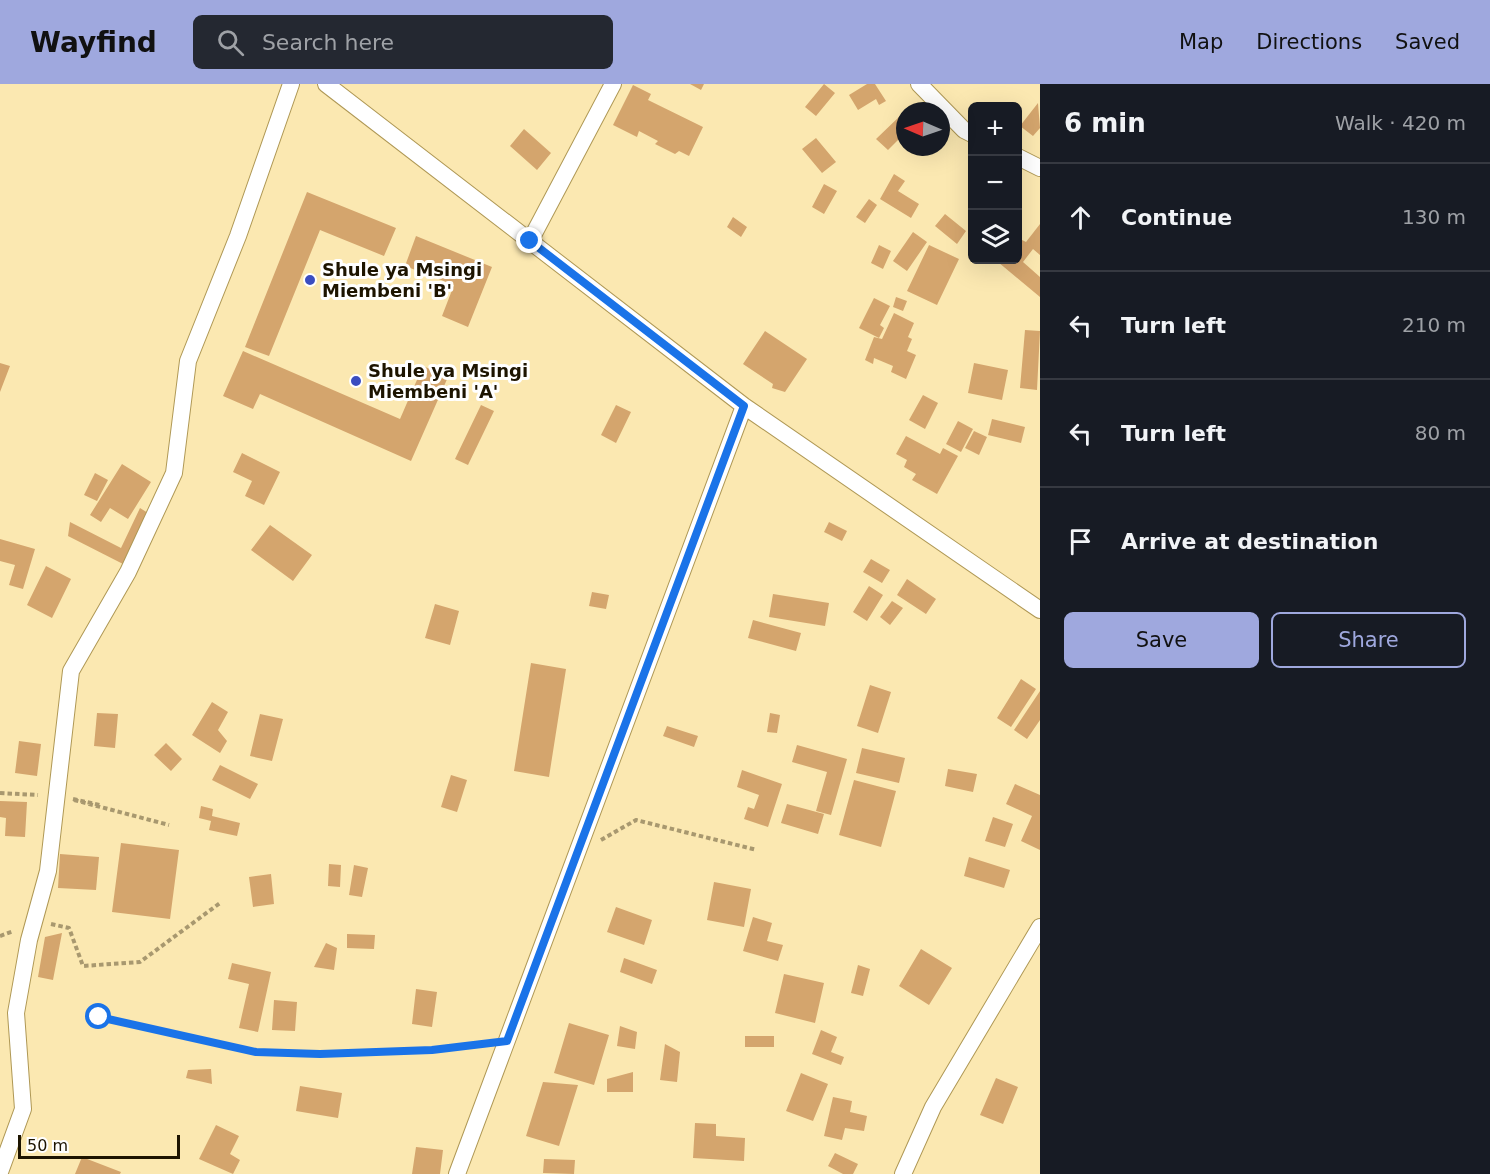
<!DOCTYPE html>
<html lang="en">
<head>
<meta charset="utf-8">
<style>
	body { margin:0; font-family:"DejaVu Sans",sans-serif; background:#242831; color:#f1f3f6 }
	.controls { position:absolute; right:18px; top:18px; display:grid; overflow:hidden; border-radius:9px; box-shadow:0 6px 24px #0002 }
	.controls button { width:54px; height:54px; display:grid; place-items:center; padding:0; border:0; border-bottom:2px solid #363941; background:#171b24; color:#f1f3f6; font:30px sans-serif }
	.compass { position:absolute; left:896px; top:18px; width:54px; height:54px; border-radius:50%; background:#171b24; box-shadow:0 6px 24px #0002; rotate:272deg }
	.scale { position:absolute; left:18px; bottom:15px; width:162px; box-sizing:border-box; padding-left:6px; border:3px solid #1d1400; border-top:0; font-size:16px; line-height:21px; white-space:nowrap; color:#1d1400; -webkit-text-stroke:4px #fff; paint-order:stroke }
	.stop { position:absolute; width:18px; height:18px; margin:-14px; border:4px solid #1a73e8; border-radius:50%; background:#fff }
	.stop.end { background:#1a73e8; border-color:#fff; box-shadow:0 2px 6px #0008 }
	.list { margin:0; padding:0; list-style:none }
	h2 { display:flex; justify-content:space-between; align-items:center; height:78px; margin:0; padding:0 24px; font-size:26px }
	h2 small { font-size:20px; font-weight:400; color:#9ea1a6 }
	.list li { display:grid; grid-template-columns:39px 1fr auto; gap:18px; align-items:center; box-sizing:border-box; height:108px; padding:0 24px; border-top:2px solid #363941 }
	.list b { display:block; font-size:22px; white-space:nowrap }
	.list em { font-size:20px; font-style:normal; color:#9ea1a6 }
	.actions { display:flex; gap:12px; padding:18px 24px }
	.actions a { flex:1; padding:14px 0; border:2px solid #9fa8de; border-radius:9px; text-align:center; font-size:21px; color:#9fa8de }
	.actions .main { background:#9fa8de; color:#111 }
	.icon { flex:none; width:33px; height:33px; fill:none; stroke:currentColor; stroke-width:2; stroke-linecap:round; stroke-linejoin:round }
	.map { position:relative; flex:none; width:1040px; height:1090px; overflow:hidden }
	header { display:flex; align-items:center; gap:36px; box-sizing:border-box; height:84px; padding:0 30px; background:#9fa8de; color:#111 }
	header strong { font-size:28px }
	nav { display:flex; gap:33px; margin-inline-start:auto; font-size:21px }
	.search { width:420px; height:54px; background:#242831; display:flex; align-items:center; gap:15px; box-sizing:border-box; padding:0 21px; border-radius:9px; color:#9ea1a6; font-size:22px }
	main { display:flex }
	aside { flex:1; background:#171b24 }
	.map>svg:first-child { display:block }
	.building { fill:#d4a56d }
	.lines { fill:none; stroke-linecap:round; stroke-linejoin:round }
	.street-casing { stroke:#af9855; stroke-width:18 }
	.path { stroke:#a8986f; stroke-width:4; stroke-dasharray:4.5 3; stroke-linecap:butt }
	.street { stroke:#fff; stroke-width:16 }
	.route { stroke:#1a73e8; stroke-width:8 }
	.poi-dot { fill:#3b4dc0; stroke:#fff; stroke-width:2 }
	.labels { text-anchor:middle; stroke-width:6; stroke-linejoin:round; paint-order:stroke }
	.poi-label { font-size:18px; font-weight:bold; fill:#1d1400; stroke:#fff; text-anchor:start }
</style>
</head>
<body>
<header>
<strong>Wayfind</strong>
<div class="search"><svg class="icon" aria-label="search" viewBox="0 0 24 24"><circle cx="10" cy="10" r="6"/><path d="M15 15l6 6"/></svg>Search here</div>
<nav><a>Map</a><a>Directions</a><a>Saved</a></nav>
</header>
<main>
<div class="map">
<svg width="1040" height="1090" viewBox="0 0 1040 1090">
	<rect width="100%" height="100%" fill="#fbe8b1"/>
	<path class="building" d="M690 0H704L701 6Z
		M824 0 835 9 816 32 805 23Z
		M867 0H875L886 17 879 21 876 15 858 26 849 11Z
		M633 1 651 10 648 16 703 43 689 72 679 67 675 70 655 60 658 57 639 47 637 53 613 41Z
		M1038 19 1040 44 1033 52 1020 42Z
		M901 31 905 34V49L888 66 876 55Z
		M524 45 551 69 537 86 510 62Z
		M816 54 836 78 822 89 802 65Z
		M894 90 905 97 898 107 919 120 911 134 880 115Z
		M824 100 837 107 824 130 812 123Z
		M307 108 396 144 384 172 320 146 269 272 245 263Z
		M869 115 877 121 865 139 856 133Z
		M945 130 966 147 957 160 935 142Z
		M733 133 747 143 741 153 727 143Z
		M1040 140V171L1033 165 1023 178 1040 193V213L998 178 1000 176H1018V154L1026 158Z
		M913 148 927 158 907 187 893 177Z
		M416 152 492 183 468 243 442 232 454 201 405 182Z
		M879 161 891 167 883 185 871 179Z
		M929 161 959 175 937 221 907 207Z
		M896 213 907 217 903 227 893 223Z
		M874 214 890 222 880 241 884 244 879 254 859 244Z
		M894 229 914 239 908 253 912 255 907 267 916 271 906 295 891 288 893 282 874 274 873 280 865 276 874 253 882 255Z
		M1025 246 1040 247 1037 306 1020 304Z
		M765 247 807 275 785 308 772 304 773 300 743 280Z
		M243 267 400 335 423 282 448 293 411 377 260 310 253 325 223 312Z
		M0 279 10 282 0 308Z
		M974 279 1008 286 1002 316 968 309Z
		M923 311 938 319 925 345 909 336Z
		M481 321 494 327 468 381 455 375Z
		M616 321 631 328 616 359 601 351Z
		M992 335 1025 343 1021 359 988 351Z
		M958 337 973 345 961 368 946 360Z
		M974 347 987 353 979 371 965 364Z
		M906 352 940 370 943 364 958 372 937 410 912 396 916 390 904 383 907 376 896 370Z
		M242 369 280 388 264 421 245 412 252 397 233 388Z
		M122 380 151 398 128 435 110 424 101 438 90 431Z
		M95 389 108 396 97 417 84 411Z
		M140 424 148 429 123 480 68 452 70 438 121 464Z
		M829 438 847 447 842 457 824 448Z
		M270 441 312 471 293 497 251 466Z
		M0 455 35 465 23 505 9 501 15 481 0 477Z
		M871 475 890 486 882 499 863 488Z
		M46 482 71 495 52 534 27 521Z
		M907 495 936 515 926 530 897 511Z
		M869 502 883 511 867 537 853 528Z
		M592 508 609 511 606 525 589 522Z
		M773 510 829 519 825 542 769 533Z
		M892 517 903 524 890 541 880 533Z
		M435 520 459 527 450 561 425 554Z
		M753 536 801 549 796 567 748 554Z
		M531 579 566 585 549 693 514 687Z
		M1021 595 1036 605 1011 643 997 634Z
		M870 601 891 608 878 649 857 642Z
		M1040 607V636L1027 655 1014 646Z
		M212 618 228 628 218 646 227 657 220 669 192 651Z
		M97 629 118 630 115 664 94 662Z
		M770 629 780 631 777 649 767 648Z
		M260 630 283 635 272 677 250 672Z
		M667 642 698 652 694 663 663 652Z
		M19 657 41 660 37 692 15 689Z
		M166 659 182 675 171 687 154 671Z
		M797 661 847 675 831 731 816 727 827 688 792 678Z
		M862 664 905 674 899 699 856 689Z
		M220 681 258 700 250 715 212 696Z
		M948 685 977 690 973 708 945 702Z
		M742 686 782 700 768 743 744 735 748 723 754 725 759 711 737 703Z
		M451 691 467 696 457 728 441 723Z
		M854 696 896 707 881 763 839 751Z
		M1015 700 1040 711V766L1021 757 1032 732 1006 720Z
		M0 717 27 718 25 753 5 752 6 734 0 733Z
		M787 720 824 730 818 750 781 739Z
		M201 722 213 725 212 732 240 739 237 752 209 746 211 737 199 734Z
		M993 733 1013 740 1005 763 985 757Z
		M121 759 179 766 170 835 112 828Z
		M60 770 99 773 96 806 58 804Z
		M969 773 1010 786 1004 804 964 792Z
		M329 780 341 781 340 803 328 802Z
		M354 781 368 784 362 813 349 811Z
		M271 790 274 820 253 823 249 793Z
		M714 798 751 805 744 843 707 836Z
		M616 823 652 836 644 861 607 848Z
		M753 833 772 839 767 857 783 861 778 877 743 867Z
		M62 849 53 896 38 893 45 853Z
		M347 850 375 851 374 865 347 864Z
		M326 859 337 864 334 886 314 883Z
		M921 865 952 884 929 921 899 902Z
		M624 874 657 886 652 900 620 888Z
		M232 879 271 888 258 948 239 944 249 900 228 895Z
		M858 881 870 885 863 912 851 909Z
		M784 890 824 899 815 939 775 929Z
		M416 905 437 908 432 943 412 940Z
		M274 916 297 918 295 947 272 946Z
		M569 939 609 951 594 1001 554 989Z
		M620 942 637 948 635 965 617 962Z
		M821 946 837 953 831 968 844 973 841 981 812 970Z
		M745 952H774V963H745Z
		M665 960 680 968 677 998 660 996Z
		M211 985 212 1000 186 994 188 986Z
		M633 988V1008H607V995Z
		M801 989 828 1000 813 1037 786 1027Z
		M996 994 1018 1003 1003 1040 980 1031Z
		M543 998 578 1001 559 1062 526 1052Z
		M300 1002 342 1009 338 1034 296 1027Z
		M833 1013 852 1017 850 1028 867 1032 864 1047 845 1044 842 1056 824 1052Z
		M695 1039 716 1040V1052L745 1054 744 1077 693 1074Z
		M216 1041 239 1052 230 1070 240 1076 233 1090 199 1075Z
		M416 1063 443 1066 440 1090H412Z
		M835 1069 858 1080 853 1090H843L828 1082Z
		M82 1073 121 1088 120 1090H75Z
		M544 1075 575 1076 574 1090 543 1089Z"/>
	<g class="lines">
		<g class="street-casing">
			<path id="street" d="M326 0 744 322 1040 526
				M919 0 964 46 972 50
				M1018 73 1040 84
				M530 157 613 0
				M0 1088 23 1025 16 929 29 856 48 787 71 587 128 488 174 389 188 277 238 152 291 0
				M457 1090 744 322
				M903 1090 933 1023 1040 843"/>
		</g>
		<path class="path" d="M0 709 38 711
			M73 715 100 721
			M74 716 169 741
			M601 756 636 736 757 766
			M51 840 69 844 83 882 140 878 220 819
			M0 852 14 847
			M99 933 256 968 319 970 432 966 487 959"/>
		<use href="#street" class="street"/>
	</g>
	<g class="lines">
		<path class="route" d="M99 933 256 968 320 970 432 966 507 957 744 322 530 157"/>
	</g>
	<g class="poi-dot">
		<circle cx="310" cy="196" r="6"/>
		<circle cx="356" cy="297" r="6"/>
	</g>
	<g class="labels">
		<g class="poi-label">
			<text x="322" y="192">Shule ya Msingi<tspan x="322" dy="21">Miembeni 'B'</tspan></text>
			<text x="368" y="293">Shule ya Msingi<tspan x="368" dy="21">Miembeni 'A'</tspan></text>
		</g>
	</g>
</svg>
<div class="controls">
<button>+</button>
<button>−</button>
<button><svg class="icon" aria-label="layers" viewBox="0 0 24 24"><path d="M12 4l9 5-9 5-9-5zM3 14l9 5 9-5"/></svg></button>
</div>
<svg class="compass" viewBox="-18 -18 36 36"><path d="M0-13l5 13h-10z" fill="#e53935"/><path d="M0 13l5-13h-10z" fill="#9ea1a6"/></svg>
<div class="scale">50 m</div>
<div class="stop" style="left:99px;top:933px"></div>
<div class="stop end" style="left:530px;top:157px"></div>
</div>
<aside>
<h2>6 min<small>Walk · 420 m</small></h2>
<ul class="list">
<li><svg class="icon" aria-label="ahead" viewBox="0 0 24 24"><path d="M12 20V5M6 11l6-6 6 6"/></svg><div><b>Continue</b></div><em>130 m</em></li>
<li><svg class="icon" aria-label="left" viewBox="0 0 24 24"><path d="M17 20v-9H6M10 6l-5 5 5 5"/></svg><div><b>Turn left</b></div><em>210 m</em></li>
<li><svg class="icon" aria-label="left" viewBox="0 0 24 24"><path d="M17 20v-9H6M10 6l-5 5 5 5"/></svg><div><b>Turn left</b></div><em>80 m</em></li>
<li><svg class="icon" aria-label="arrive" viewBox="0 0 24 24"><path d="M6 21V4h12l-3 4 3 4H6"/></svg><div><b>Arrive at destination</b></div></li>
</ul>
<div class="actions"><a class="main">Save</a><a>Share</a></div>
</aside>
</main>
</body>
</html>
